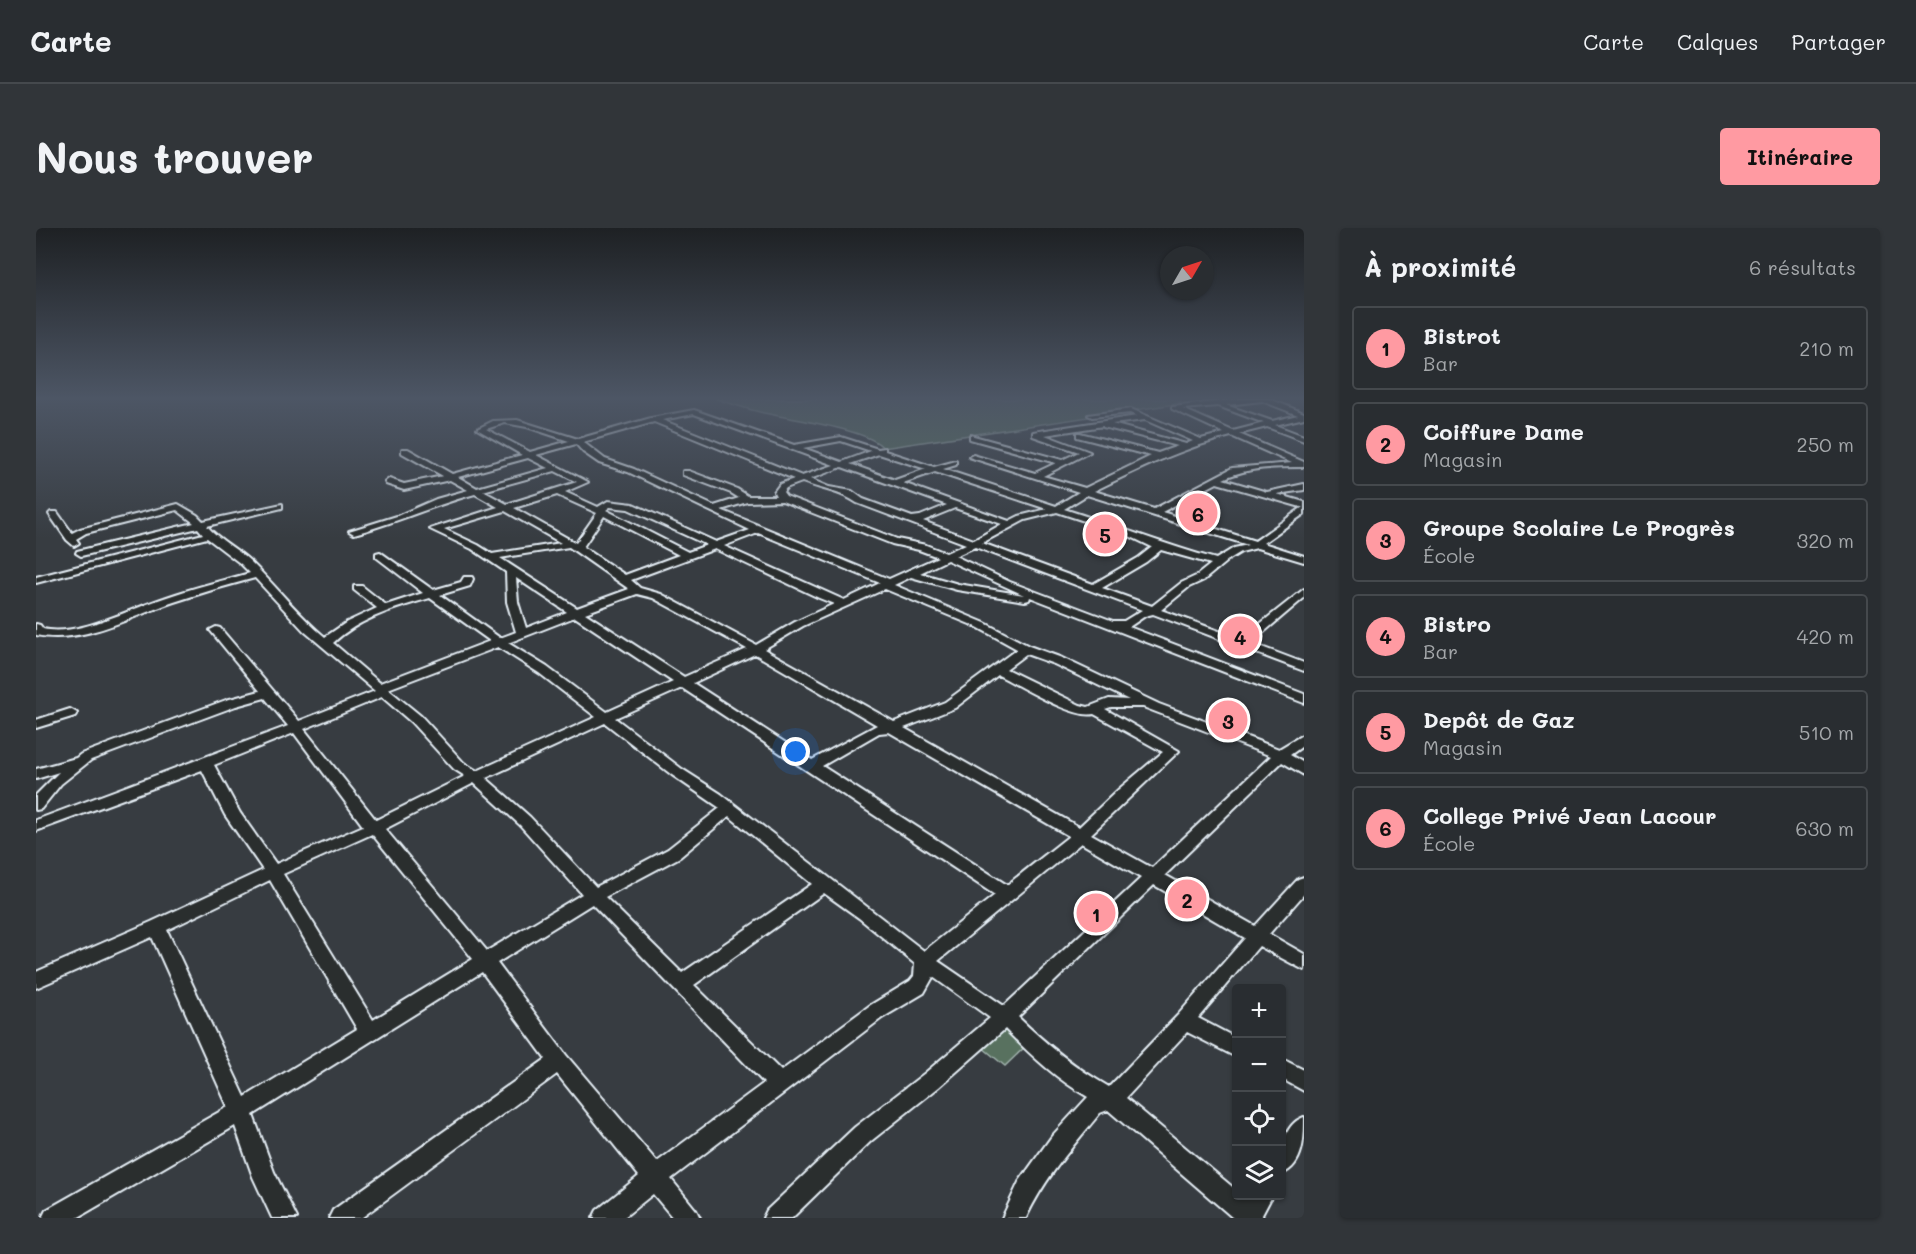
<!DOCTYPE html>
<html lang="fr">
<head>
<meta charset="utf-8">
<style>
	body { margin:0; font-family:Mali,sans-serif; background:#313539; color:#f1f3f6 }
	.controls { position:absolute; right:18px; bottom:18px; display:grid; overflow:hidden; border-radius:6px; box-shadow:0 2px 4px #0004 }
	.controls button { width:54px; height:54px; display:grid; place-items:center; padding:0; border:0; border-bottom:2px solid #45494d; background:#292d31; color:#f1f3f6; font:30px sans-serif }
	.compass { position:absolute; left:1124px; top:18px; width:54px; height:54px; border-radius:50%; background:#292d31; box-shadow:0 2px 4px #0004; rotate:51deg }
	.you { position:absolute; left:760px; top:524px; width:21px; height:21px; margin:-15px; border:4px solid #fff; border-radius:50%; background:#1a73e8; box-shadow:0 0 0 9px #1a73e833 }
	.badge { display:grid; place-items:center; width:39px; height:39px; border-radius:50%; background:#ff9aa2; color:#111; font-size:20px; font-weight:700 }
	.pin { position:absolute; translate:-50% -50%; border:3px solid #fff; box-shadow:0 2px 6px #0006 }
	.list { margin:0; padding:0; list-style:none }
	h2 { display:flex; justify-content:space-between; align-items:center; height:78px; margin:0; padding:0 24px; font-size:26px }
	h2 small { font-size:20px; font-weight:400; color:#a5a8ab }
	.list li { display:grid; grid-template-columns:39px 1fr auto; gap:18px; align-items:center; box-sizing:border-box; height:84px; margin:0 12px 12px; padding:0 12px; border:2px solid #45494d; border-radius:6px }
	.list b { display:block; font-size:22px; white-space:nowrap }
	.list p { margin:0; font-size:20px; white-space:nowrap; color:#a5a8ab }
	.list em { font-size:20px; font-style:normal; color:#a5a8ab }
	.icon { flex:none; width:33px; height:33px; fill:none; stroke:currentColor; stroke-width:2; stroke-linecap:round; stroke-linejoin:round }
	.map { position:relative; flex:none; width:1268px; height:990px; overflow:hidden; border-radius:6px }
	header { display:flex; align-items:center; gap:36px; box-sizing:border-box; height:84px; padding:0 30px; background:#292d31; border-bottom:2px solid #45494d }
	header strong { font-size:28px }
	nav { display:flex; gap:33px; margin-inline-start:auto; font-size:21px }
	.intro { display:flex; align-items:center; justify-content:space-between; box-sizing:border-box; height:144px; padding:0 36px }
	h1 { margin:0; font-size:42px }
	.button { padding:15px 27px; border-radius:6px; background:#ff9aa2; color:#111; font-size:21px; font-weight:700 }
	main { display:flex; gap:36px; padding:0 36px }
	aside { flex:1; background:#292d31; border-radius:6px; box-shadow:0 2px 4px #0004 }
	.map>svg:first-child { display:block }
	.green { fill:#58715f; stroke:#a0b1ac; stroke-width:1.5 }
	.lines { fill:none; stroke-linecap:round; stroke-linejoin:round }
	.minor-casing { stroke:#e8f1f8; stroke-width:4 }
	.minor { fill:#2a2d2e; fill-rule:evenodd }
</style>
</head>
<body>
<header>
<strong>Carte</strong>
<nav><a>Carte</a><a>Calques</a><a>Partager</a></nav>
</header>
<div class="intro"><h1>Nous trouver</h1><a class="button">Itinéraire</a></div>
<main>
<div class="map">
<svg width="1268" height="990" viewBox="0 0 1268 990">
	<rect width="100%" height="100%" fill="#373c41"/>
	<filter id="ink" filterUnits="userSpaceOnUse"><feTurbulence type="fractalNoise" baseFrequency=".0167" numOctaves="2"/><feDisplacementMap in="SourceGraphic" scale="12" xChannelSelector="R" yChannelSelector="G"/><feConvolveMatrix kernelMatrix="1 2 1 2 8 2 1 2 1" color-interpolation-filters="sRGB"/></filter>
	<g filter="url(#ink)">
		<path class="green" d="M680 171H1136L1146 175 847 220C834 202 756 191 733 186 715 183 697 176 680 171Z
			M966 792 994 814 969 838 941 815Z"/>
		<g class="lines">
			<g class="minor-casing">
				<path id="minor" d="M1203 171H1234L1268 185V190L1239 197 1268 208V213L1231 199 1203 206 1268 234V239C1241 239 1212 239 1187 251L1231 264 1268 256V262L1241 266 1268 274V286L1227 315 1268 328V334L1221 320 1205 324 1192 332 1168 352 1153 359 1125 382 1205 411 1268 361V370L1215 415 1268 435V443L1117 386 1109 388 1093 399 1268 466V475L994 369 993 372 989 373 921 362 875 349 858 357 949 395 993 418 1026 430 1123 476 1243 521 1268 506V517L1254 527 1268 535V547L1246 534 1129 647 1219 698 1262 651 1268 649V666L1233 706 1268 726V742L1223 718 1162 790 1200 810V829L1151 804 1090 870 1200 962V968L1210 970 1211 968H1236L1226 987 1227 990H1197L1072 882 1064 885C1037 918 1008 951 990 990H966L983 954 1016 908 1052 869C1020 851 995 827 969 801L903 859 835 913 756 990H727L731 982 819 899 889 845 954 790 897 749 888 765 846 790 635 951 660 982 664 990H637L617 966 587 990H557L561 982 603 948 521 846 325 990H293L297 982 510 831 446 744 217 887 238 944 261 990H236L217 949 199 898 41 990H6L10 982 192 879 116 709 0 760V744L115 694 227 642 189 587 166 542 0 603V592L252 498 229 470 200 478 55 532 25 556 5 581 0 582V567L23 544 0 551V541L40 530 45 526 190 472 224 463 174 402 180 399 184 400 263 493 339 463 268 403 219 350C192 357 165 365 138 374 96 388 46 417 0 407V396L4 397 7 401C42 409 94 381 128 370 156 360 185 353 214 345L205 336 171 310 0 355V349L167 306 162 300 45 328 40 325 41 323 158 295 141 282 50 305 40 311 43 315 38 318 31 312 13 286 15 284H21L36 305 44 301 142 276 161 287 167 293 246 276V280L171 298C183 312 200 320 214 333 240 358 262 387 289 409L311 394 341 380 318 362V358H326L350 377 387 365 340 329V325L344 324 397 362 425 354 428 349H436L437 351 434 358 404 367 464 410 480 404 471 374 470 344 436 321 394 301 462 279 439 266C398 277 359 295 318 306L313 303 361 288 400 271 432 262 414 252 368 262 350 256 349 254 353 251 368 256 407 248 366 225V221H372L416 246 486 227 441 201 457 193 481 192 542 211 615 190 658 182 758 217 805 209 842 221 849 220V223L898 239 920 233V237L907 241 1020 278 1043 264 933 229 937 227 999 245 1020 235 934 211V207L1026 232 1043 224 997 208V204L1101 188 1094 185 1056 189 1052 187 1095 181 1165 211 1188 205 1136 181V179ZM1226 173 1262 187 1236 193 1190 177ZM1181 178H1182L1228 195 1197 203 1147 181ZM658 186 798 237 766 248 626 192ZM1109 192 1157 213 1150 216 1076 196ZM618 194 758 251 744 256 738 264 740 268H712L701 261 653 243H647V247L695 265 703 270 678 278 598 241 569 231 547 214ZM469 195 491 199 533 213 494 224 450 201ZM1067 198V199L1142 218 1122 225 1044 205H1041V209L1115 228 1049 260 1007 248 1054 224 1009 207ZM1195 208 1256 235 1196 240 1118 281 1058 263C1103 241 1146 220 1195 208ZM805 213 835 223 806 234 767 220ZM540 216 547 224 563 235 592 244 714 302 680 314 597 276 572 273 562 279 529 264 552 254 500 227ZM843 226 890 241 859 252 814 236ZM492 230 512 240 441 260 422 249ZM806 239 911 277 884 288 876 289 827 271 816 263 793 259 774 251ZM519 243 541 254 471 276 447 263ZM899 244 1011 281 983 288 973 293 867 255ZM766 254C784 261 806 264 821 275L930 316 910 325 890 317 861 311 750 268 747 264 750 260ZM1181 255 1265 279H1267L1219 313 1126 284ZM521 267 561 285 540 315 478 280ZM1051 267 1212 317 1198 320 1180 331C1129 317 1079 297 1028 281ZM746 273 856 316 883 322 902 329 853 351 685 282 711 274ZM574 279 592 281 671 317 652 324 570 282ZM919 280 966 296 938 312 887 293ZM469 283 525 315 456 326 442 317 408 301ZM1021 284 1091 307 1116 319 1102 330 1057 356 946 315 989 292ZM568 288 643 327 589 347 547 319ZM722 305 844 355 808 372 688 318ZM533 319 593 361 541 380 464 330ZM939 319 1106 382 1088 393H1077L974 354 919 328ZM679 321 783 370 798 376 759 394 720 417 625 366 604 360 595 352ZM1125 322 1175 336 1160 348 1145 355 1116 378 1066 360 1110 334ZM911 332 988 367 922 356 884 345ZM480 350 531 384 490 400 482 374ZM849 361 941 399 981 421 909 474 858 494 728 421 767 398ZM601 366 617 370 711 421 648 449 549 385ZM394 370 454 413 344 455 297 415C323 390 360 380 394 370ZM539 389 637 454 571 484 511 439 472 415ZM462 419 503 445 560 489 441 543 428 535 385 488 352 461ZM719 426 841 497 776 532 657 455ZM990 426 1018 436 1093 472 1073 471 1052 479 1044 477 970 441ZM962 447C983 457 1037 491 1058 486L1127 524 1083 561 1043 599 868 500 919 480ZM646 460 959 667 888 723 685 566 646 541 579 490ZM346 469 375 494 418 541 429 548 340 592 268 501ZM1075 479H1107L1235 528 1116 640 1055 606 1143 523 1069 481ZM569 495 636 547 684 580 632 621 560 659 494 589 450 550ZM853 504 1033 608 971 657 786 538 843 505ZM258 505 327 598 240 636 204 585 178 537ZM438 555 484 597 546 666 451 723 349 601ZM693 588 776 656 646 745 569 669 644 629ZM336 606 437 731 337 792 247 646ZM1045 615 1105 650 968 778 902 733ZM234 652 321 801 209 869 131 702ZM1118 657 1209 710 1142 787 1073 859C1038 839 1010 816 982 789ZM788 665 823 690 879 736 878 748 874 753 833 778 745 843 658 757ZM556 676 728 855 621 934 530 827 461 735Z
					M34 481 41 485 39 488 0 500V492Z
					M1246 831 1268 842V863L1246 851Z
					M1268 889C1268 910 1268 937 1246 946 1244 926 1246 897 1268 889Z"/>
			</g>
			<use href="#minor" class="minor"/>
		</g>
	</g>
	<linearGradient id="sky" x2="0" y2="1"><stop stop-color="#1e2124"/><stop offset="0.55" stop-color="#4d5665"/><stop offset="1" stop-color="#4d5665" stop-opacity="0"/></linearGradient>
	<rect width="1268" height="310" fill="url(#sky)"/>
</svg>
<div class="controls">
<button>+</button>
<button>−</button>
<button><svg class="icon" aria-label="locate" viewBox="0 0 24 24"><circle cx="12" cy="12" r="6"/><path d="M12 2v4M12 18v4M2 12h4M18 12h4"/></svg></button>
<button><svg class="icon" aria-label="layers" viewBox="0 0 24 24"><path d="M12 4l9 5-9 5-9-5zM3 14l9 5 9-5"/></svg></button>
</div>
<svg class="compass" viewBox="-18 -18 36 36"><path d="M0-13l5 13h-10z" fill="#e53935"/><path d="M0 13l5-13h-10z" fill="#a5a8ab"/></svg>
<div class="you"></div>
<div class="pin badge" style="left:1060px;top:685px">1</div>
<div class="pin badge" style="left:1151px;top:671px">2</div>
<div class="pin badge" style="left:1192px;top:492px">3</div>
<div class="pin badge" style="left:1204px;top:408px">4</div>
<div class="pin badge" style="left:1069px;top:306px">5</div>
<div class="pin badge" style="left:1162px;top:285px">6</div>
</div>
<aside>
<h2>À proximité<small>6 résultats</small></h2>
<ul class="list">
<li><span class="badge">1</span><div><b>Bistrot</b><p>Bar</p></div><em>210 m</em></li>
<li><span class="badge">2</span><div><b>Coiffure Dame</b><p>Magasin</p></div><em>250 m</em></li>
<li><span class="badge">3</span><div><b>Groupe Scolaire Le Progrès</b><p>École</p></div><em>320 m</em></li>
<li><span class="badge">4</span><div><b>Bistro</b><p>Bar</p></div><em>420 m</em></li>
<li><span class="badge">5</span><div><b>Depôt de Gaz</b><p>Magasin</p></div><em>510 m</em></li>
<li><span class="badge">6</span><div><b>College Privé Jean Lacour</b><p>École</p></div><em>630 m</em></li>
</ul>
</aside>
</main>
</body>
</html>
